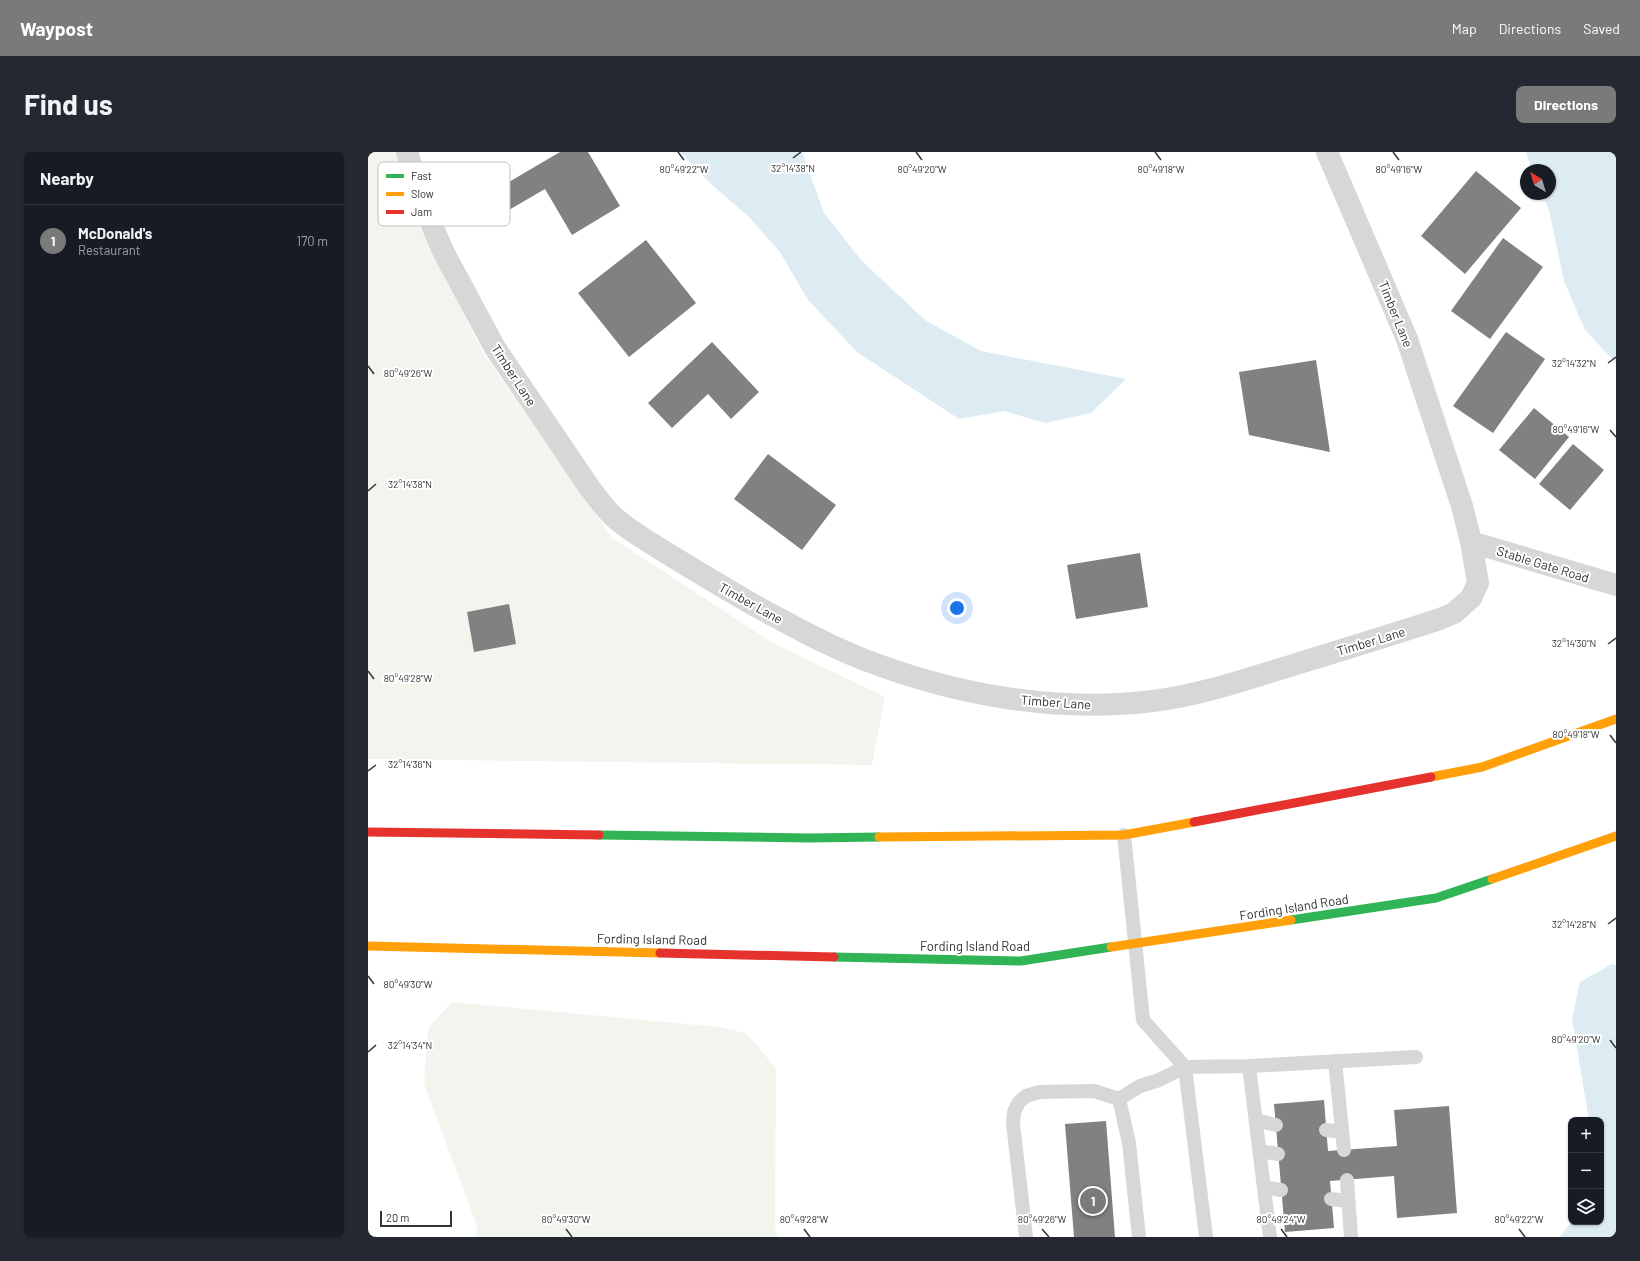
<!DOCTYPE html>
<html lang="en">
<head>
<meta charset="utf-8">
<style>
	body { margin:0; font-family:Barlow,sans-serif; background:#242831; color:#f1f3f6 }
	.controls { position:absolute; right:12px; bottom:12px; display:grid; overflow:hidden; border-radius:8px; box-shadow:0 1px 3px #0004 }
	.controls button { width:36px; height:36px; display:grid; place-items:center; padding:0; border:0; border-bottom:1px solid #363941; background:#171b24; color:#f1f3f6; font:20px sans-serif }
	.compass { position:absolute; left:1152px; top:12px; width:36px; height:36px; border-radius:50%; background:#171b24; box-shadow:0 1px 3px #0004; rotate:322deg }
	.scale { position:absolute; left:12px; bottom:10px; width:72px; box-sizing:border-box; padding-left:4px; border:2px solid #333; border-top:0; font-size:11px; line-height:14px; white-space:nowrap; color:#333; -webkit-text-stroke:3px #fff; paint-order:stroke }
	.you { position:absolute; left:589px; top:456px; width:14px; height:14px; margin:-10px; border:3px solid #fff; border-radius:50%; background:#1a73e8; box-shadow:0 0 0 6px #1a73e833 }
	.badge { display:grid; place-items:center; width:26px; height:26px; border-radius:50%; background:#7a7a7a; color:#fff; font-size:13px; font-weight:700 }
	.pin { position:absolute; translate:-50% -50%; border:2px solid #fff; box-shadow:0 1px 4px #0006 }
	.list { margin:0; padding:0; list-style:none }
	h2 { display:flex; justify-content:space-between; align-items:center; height:52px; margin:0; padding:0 16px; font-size:17px }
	h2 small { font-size:13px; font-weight:400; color:#9ea1a6 }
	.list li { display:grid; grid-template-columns:26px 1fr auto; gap:12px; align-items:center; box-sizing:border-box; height:72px; padding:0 16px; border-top:1px solid #363941 }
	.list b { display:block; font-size:15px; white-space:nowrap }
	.list p { margin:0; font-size:13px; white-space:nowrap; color:#9ea1a6 }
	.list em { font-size:13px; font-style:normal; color:#9ea1a6 }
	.icon { flex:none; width:22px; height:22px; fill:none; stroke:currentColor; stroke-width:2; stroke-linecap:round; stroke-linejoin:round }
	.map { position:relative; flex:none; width:1248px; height:1085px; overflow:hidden; border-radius:8px }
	header { display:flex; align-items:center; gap:24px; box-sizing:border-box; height:56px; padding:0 20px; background:#7a7a7a; color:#fff }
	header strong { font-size:19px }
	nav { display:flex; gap:22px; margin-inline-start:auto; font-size:14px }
	.intro { display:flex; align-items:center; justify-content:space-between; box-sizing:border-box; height:96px; padding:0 24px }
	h1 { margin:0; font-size:28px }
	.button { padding:10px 18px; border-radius:8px; background:#7a7a7a; color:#fff; font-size:14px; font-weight:700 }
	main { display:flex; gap:24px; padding:0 24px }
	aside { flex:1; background:#171b24; border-radius:8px; box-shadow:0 1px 3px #0004 }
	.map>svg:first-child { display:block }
	.green { fill:#f1f5ed }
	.water { fill:#ddebf3 }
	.building { fill:#818181 }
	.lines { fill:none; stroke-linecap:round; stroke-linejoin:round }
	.lane { stroke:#d7d7d7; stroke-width:14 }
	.street { stroke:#d7d7d7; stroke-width:22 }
	.fast { stroke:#30b455; stroke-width:9 }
	.slow { stroke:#ff9f0a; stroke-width:9 }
	.jam { stroke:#e5322d; stroke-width:9 }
	.ticks { fill:none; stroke:#333; stroke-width:1.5 }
	.labels { text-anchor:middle; stroke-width:4; stroke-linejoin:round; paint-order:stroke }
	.street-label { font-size:13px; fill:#333; stroke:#fff }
	.key { fill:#fff; stroke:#c2c2c2; stroke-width:1 }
	.key-label { font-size:11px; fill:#333 }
	.ticks-label { font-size:10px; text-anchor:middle; fill:#333; stroke:#fff; stroke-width:4; stroke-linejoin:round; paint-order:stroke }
</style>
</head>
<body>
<header>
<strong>Waypost</strong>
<nav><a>Map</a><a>Directions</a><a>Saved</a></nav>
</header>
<div class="intro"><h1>Find us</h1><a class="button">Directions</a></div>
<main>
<aside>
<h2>Nearby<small></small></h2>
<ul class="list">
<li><span class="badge">1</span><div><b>McDonald's</b><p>Restaurant</p></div><em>170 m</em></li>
</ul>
</aside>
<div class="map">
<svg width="1248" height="1085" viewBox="0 0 1248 1085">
	<rect width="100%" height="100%" fill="#fff"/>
	<path class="green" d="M0 0H31L46 65 116 202 244 386 405 491 517 545 504 613 0 607Z
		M84 850 350 875 378 881 408 916 407 1072 409 1085H108L109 1074 56 932 60 876Z"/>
	<path class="water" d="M312 0H434L456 61 493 108 557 168 613 199 758 227 723 261 677 271 636 259 591 267 489 200 440 148 412 100 380 64 344 33Z
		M1158 0H1248V211L1217 178 1196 129 1181 58 1174 42H1182V18H1164Z
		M1244 812 1248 813V1085H1192L1203 1070H1233V968H1221L1204 867 1212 830Z"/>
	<path class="building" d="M192 0H220L252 54 204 83 177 37 139 59 127 38Z
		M1108 19 1153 56 1097 122 1053 84Z
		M1135 86 1175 115 1122 187 1083 159Z
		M278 88 328 151 261 205 210 141Z
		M1138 180 1177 207 1125 281 1085 254Z
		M344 190 391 240 363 267 340 242 304 276 280 251Z
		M948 208 962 300 881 283 871 220Z
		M1166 256 1201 285 1167 327 1131 298Z
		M1205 292 1236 318 1202 358 1171 332Z
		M400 302 468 353 434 398 366 347Z
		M772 401 780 455 708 467 699 413Z
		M141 452 148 492 106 500 99 460Z
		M956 948 960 999 1029 994 1026 958 1081 954 1089 1061 1029 1066 1026 1024 962 1029 966 1076 917 1080 906 952Z
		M738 969 747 1085H706L697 972Z"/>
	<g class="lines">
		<path class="lane" d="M756 683 775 868 817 915 838 1085
			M967 909 976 998
			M881 914 1048 905
			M751 947 772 934 791 928 817 915 881 914 902 1085
			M888 968 908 973
			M958 978 974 980
			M892 999 910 1002
			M979 1028 983 1085
			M896 1035 913 1038
			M963 1047 980 1049
			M658 1085 645 971 646 960 651 950 658 944 671 940 726 939 751 947 761 991 771 1085"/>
		<path class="street" d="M39 0 58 60 76 101 127 196 217 329C226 342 235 355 246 365 260 378 277 387 292 397 323 416 353 434 384 452 421 472 458 493 497 508 588 543 688 561 785 549 833 543 879 527 925 513 974 498 1023 483 1072 467L1086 461 1103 446 1110 431 1103 390 1094 354 1039 187 959 0
			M1103 390 1248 433"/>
		<path class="fast" d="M231 683 441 686 511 685
			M923 768 1068 746 1124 727
			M466 805 653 809 743 795"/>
		<path class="slow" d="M1063 625 1114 615 1248 567
			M511 685 756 683 826 670
			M1124 727 1248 684
			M0 794 292 801
			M743 795 923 768"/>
		<path class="jam" d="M826 670 1063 625
			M0 680 231 683
			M292 801 466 805"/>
	</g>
	<path class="ticks" d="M310 0 316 8M548 0 554 8M787 0 793 8M1025 0 1031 8M425 6 433 0M1240 211 1248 205M0 214 6 222M1242 278 1248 285M0 339 8 332M1240 492 1248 486M0 519 6 527M1242 583 1248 591M0 619 8 613M1240 772 1248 766M0 824 6 832M1242 888 1248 896M0 900 8 893M198 1077 204 1085M436 1077 442 1085M674 1077 681 1085M913 1077 919 1085M1151 1077 1157 1085"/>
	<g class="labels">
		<g class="street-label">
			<text transform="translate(1028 162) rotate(68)" y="5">Timber Lane</text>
			<text transform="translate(146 223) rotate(57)" y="5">Timber Lane</text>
			<text transform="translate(1175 412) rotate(17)" y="5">Stable Gate Road</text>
			<text transform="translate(383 451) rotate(29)" y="5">Timber Lane</text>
			<text transform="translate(1003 489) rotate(-17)" y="5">Timber Lane</text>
			<text transform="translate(688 550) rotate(4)" y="5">Timber Lane</text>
			<text transform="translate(926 755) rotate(-9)" y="5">Fording Island Road</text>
			<text transform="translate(284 787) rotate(1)" y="5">Fording Island Road</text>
			<text x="607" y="799">Fording Island Road</text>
		</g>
	</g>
	<rect x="10" y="10" width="132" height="64" rx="6" class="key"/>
	<rect x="18" y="22" width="18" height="4" fill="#30b455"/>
	<rect x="18" y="40" width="18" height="4" fill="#ff9f0a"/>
	<rect x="18" y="58" width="18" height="4" fill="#e5322d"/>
	<g class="key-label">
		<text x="43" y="28">Fast</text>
		<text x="43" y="46">Slow</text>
		<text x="43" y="64">Jam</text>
	</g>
	<g class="ticks-label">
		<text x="425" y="20">32°14'38"N</text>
		<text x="1031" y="21">80°49'16"W</text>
		<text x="316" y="21">80°49'22"W</text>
		<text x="554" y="21">80°49'20"W</text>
		<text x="793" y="21">80°49'18"W</text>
		<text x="1206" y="215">32°14'32"N</text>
		<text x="40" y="225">80°49'26"W</text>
		<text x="1208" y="281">80°49'16"W</text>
		<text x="42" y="336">32°14'38"N</text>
		<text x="1206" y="495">32°14'30"N</text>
		<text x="40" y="530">80°49'28"W</text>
		<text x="1208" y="586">80°49'18"W</text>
		<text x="42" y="616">32°14'36"N</text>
		<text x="1206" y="776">32°14'28"N</text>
		<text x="40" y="836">80°49'30"W</text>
		<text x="1208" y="891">80°49'20"W</text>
		<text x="42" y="897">32°14'34"N</text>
		<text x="198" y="1071">80°49'30"W</text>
		<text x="436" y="1071">80°49'28"W</text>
		<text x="674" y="1071">80°49'26"W</text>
		<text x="913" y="1071">80°49'24"W</text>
		<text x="1151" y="1071">80°49'22"W</text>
	</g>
</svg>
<div class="controls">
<button>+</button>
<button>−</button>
<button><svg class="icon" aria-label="layers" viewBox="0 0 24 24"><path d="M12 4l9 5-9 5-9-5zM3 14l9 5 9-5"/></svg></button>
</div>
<svg class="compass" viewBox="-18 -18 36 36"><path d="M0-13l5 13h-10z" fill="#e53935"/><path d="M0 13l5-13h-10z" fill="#9ea1a6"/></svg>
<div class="scale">20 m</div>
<div class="you"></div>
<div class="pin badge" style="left:725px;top:1049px">1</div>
</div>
</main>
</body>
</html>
